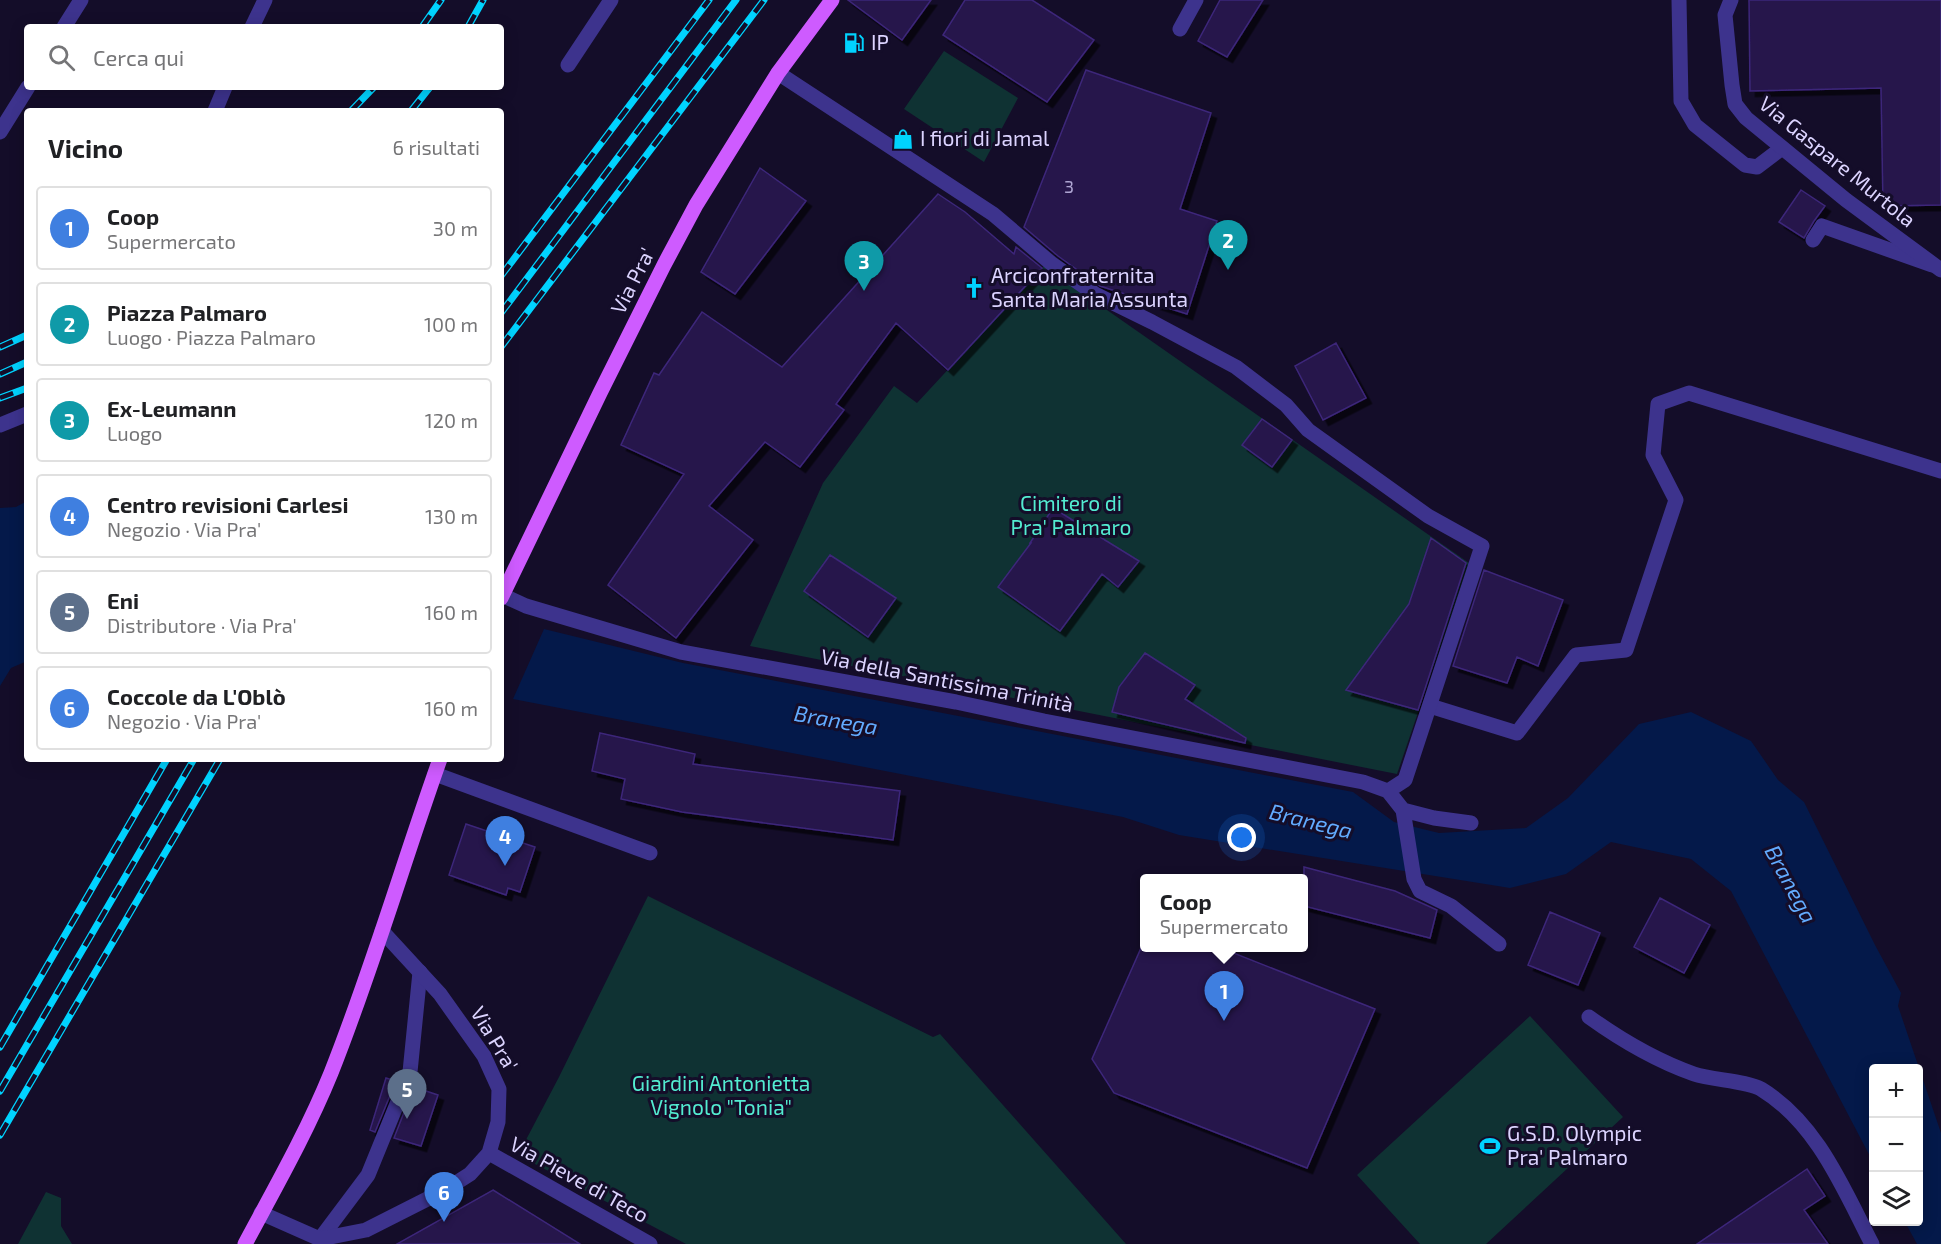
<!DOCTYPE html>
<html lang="it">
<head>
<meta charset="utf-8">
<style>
	body { margin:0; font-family:"Exo 2",sans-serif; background:#f6f6f6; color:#202124 }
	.controls { position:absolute; right:18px; bottom:18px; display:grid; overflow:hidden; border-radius:6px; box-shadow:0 3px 15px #0003 }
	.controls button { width:54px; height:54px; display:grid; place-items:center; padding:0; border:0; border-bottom:2px solid #e0e0e0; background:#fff; color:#202124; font:30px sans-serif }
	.you { position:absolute; left:1242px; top:838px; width:21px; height:21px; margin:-15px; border:4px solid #fff; border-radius:50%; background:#1a73e8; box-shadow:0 0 0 9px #1a73e833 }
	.badge { display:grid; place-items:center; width:39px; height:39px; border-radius:50%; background:#b45309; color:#fff; font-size:20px; font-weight:700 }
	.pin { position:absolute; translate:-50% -50px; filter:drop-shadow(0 2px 3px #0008) }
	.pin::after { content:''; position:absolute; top:32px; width:21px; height:18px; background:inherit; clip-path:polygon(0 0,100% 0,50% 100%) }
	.popup { position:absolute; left:1140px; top:874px; width:168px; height:78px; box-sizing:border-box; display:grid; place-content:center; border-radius:6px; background:#fff; filter:drop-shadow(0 2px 4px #0005); font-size:20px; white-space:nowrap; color:#757577 }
	.popup b { font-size:22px; color:#202124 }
	.popup::after { content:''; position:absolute; left:50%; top:100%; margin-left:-12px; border:12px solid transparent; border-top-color:#fff }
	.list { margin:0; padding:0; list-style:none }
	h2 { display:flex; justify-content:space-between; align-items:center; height:78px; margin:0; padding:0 24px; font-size:26px }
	h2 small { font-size:20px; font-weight:400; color:#757577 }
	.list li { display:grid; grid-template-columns:39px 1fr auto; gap:18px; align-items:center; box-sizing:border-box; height:84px; margin:0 12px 12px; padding:0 12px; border:2px solid #e0e0e0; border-radius:6px }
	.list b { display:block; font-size:22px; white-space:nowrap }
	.list p { margin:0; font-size:20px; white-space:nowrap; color:#757577 }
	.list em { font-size:20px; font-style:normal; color:#757577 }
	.icon { flex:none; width:33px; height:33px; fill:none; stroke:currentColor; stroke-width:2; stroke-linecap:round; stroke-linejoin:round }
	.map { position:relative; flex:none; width:1941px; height:1244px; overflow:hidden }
	.search { position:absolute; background:#fff; box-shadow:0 3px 15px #0003; left:24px; top:24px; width:480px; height:66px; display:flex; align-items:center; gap:15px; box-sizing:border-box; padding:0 21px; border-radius:6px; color:#757577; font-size:22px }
	.panel { position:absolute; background:#fff; box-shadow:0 3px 15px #0003; left:24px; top:108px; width:480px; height:654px; border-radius:6px }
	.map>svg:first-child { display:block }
	.green { fill:#0f3233 }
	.water { fill:#04194a }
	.building { fill:#25174c; stroke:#3d267a; stroke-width:1.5; filter:url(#shadow) }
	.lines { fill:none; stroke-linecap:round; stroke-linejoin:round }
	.lane { stroke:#3d338d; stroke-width:15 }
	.street { stroke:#3d338d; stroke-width:15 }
	.primary { stroke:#ce5bff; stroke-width:15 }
	.rail-casing { stroke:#00d3ff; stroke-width:7 }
	.rail { stroke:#140d29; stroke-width:4.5; stroke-dasharray:14; stroke-linecap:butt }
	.labels { text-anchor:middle; stroke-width:6; stroke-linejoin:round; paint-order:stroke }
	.number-label { font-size:18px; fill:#aea5d2 }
	.poi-label { font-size:21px; fill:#dcd4ff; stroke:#140d29; text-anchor:start }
	.street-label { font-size:21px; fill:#dcd4ff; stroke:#140d29 }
	.park-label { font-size:21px; fill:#53ecd1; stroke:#140d29 }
	.water-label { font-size:22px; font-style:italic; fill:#62abff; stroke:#140d29 }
</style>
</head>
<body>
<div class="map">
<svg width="1941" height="1244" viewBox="0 0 1941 1244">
	<defs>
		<filter id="shadow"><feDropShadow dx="5.5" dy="5.5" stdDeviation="0" flood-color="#0009"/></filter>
	</defs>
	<rect width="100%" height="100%" fill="#140d29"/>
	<path class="green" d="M944 51 1018 98 984 162 904 109Z
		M1044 266 1469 563 1397 774 750 646 823 483 894 386 917 403Z
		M648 896 933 1037 940 1034 1126 1244H686L518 1155 559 1077Z
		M1530 1016 1623 1117 1486 1244H1420L1357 1175Z
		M46 1192 61 1198V1226L72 1244H18Z"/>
	<path class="water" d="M27 501V661L11 668 0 686V508L16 507Z
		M544 629 683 663 1353 792 1394 822 1439 833 1526 828 1568 798 1639 724 1691 712 1751 741 1778 780 1804 802 1875 945 1901 993 1898 1006 1941 1133V1244H1917L1905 1222H1918V1068H1874L1873 1162 1731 891 1691 859 1611 842 1566 874 1510 888 1179 835 1123 817 513 699Z"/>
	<path class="building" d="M848 0H931L902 40Z
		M965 0H1032L1094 40 1047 102 943 35Z
		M1220 0H1263L1227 57 1198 41Z
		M1749 0H1941V205L1883 206 1881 88 1750 91Z
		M1086 70 1211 113 1180 209 1217 221 1187 314 1100 286 1058 256 1024 227Z
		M760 168 806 201 735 294 701 272Z
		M1801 190 1825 206 1814 221 1804 238 1779 222Z
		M938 194 965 212 1014 254 1016 247 1042 268 948 370 896 323 836 404 844 410 800 467 765 442 709 506 753 540 676 638 608 585 684 474 621 445 654 373 659 375 702 312 782 367Z
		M1336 343 1366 398 1323 420 1295 366Z
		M1262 419 1292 440 1272 467 1242 445Z
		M1053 508 1139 561 1118 587 1102 574 1060 631 998 587 1031 543H1030Z
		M1431 538 1466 563 1418 710 1346 690 1409 604Z
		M830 555 896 598 868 637 804 591Z
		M1484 570 1563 600 1538 666 1517 657 1507 683 1453 666Z
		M1145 653 1195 685 1185 699 1246 738 1245 743 1112 712 1119 687Z
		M600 733 695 754 693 764 900 791 893 840 682 812 621 799 625 779 592 771Z
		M466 824 535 847 520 892 508 888 506 895 449 875Z
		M1304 867 1395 891 1437 910 1430 938 1304 906Z
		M1660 898 1710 925 1684 973 1634 947Z
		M1550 912 1600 933 1578 985 1528 965Z
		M1141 948H1221L1375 1009 1307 1168 1114 1093 1092 1059Z
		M386 1078 396 1081 375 1132 370 1130Z
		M414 1087 438 1095 421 1146 394 1138Z
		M1807 1169 1825 1196 1804 1210 1828 1244H1697Z
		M493 1190 580 1244H397Z"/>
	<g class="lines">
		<path class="lane" d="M1679 0 1681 101 1695 125 1745 165 1757 167 1782 148
			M64 27 81 0
			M252 27 265 0
			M568 65 611 0
			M215 111 225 87
			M0 132 28 87
			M1813 240 1822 226 1932 265
			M0 425 27 414
			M1430 706 1517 733 1576 655 1626 650 1676 500 1653 455 1658 404 1689 393 1941 471
			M435 774 650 853
			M1589 1017C1621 1040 1657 1061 1694 1074 1712 1080 1747 1081 1761 1089 1817 1123 1843 1188 1872 1244
			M320 1239 368 1175 410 1072 420 972"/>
		<path class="street" d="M1731 0 1725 15 1732 85 1735 104 1746 118 1846 200 1941 270
			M1180 29 1196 0
			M778 73 993 214 1052 264 1095 294 1152 322 1236 367 1286 405 1308 430 1428 516 1482 546 1405 780 1388 791
			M502 595 526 606 681 652 956 702 1044 721 1363 782 1388 791 1403 810 1434 818 1471 823
			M1403 810 1414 879 1420 891 1451 906 1499 944
			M489 1153 650 1244
			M261 1213 320 1239 366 1230 445 1190 470 1174 489 1153 498 1122 499 1089 484 1056 440 994 382 931"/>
		<path class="primary" d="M501 598 600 393 664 265 696 205 778 73 832 0
			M245 1244C275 1188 307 1132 331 1073 372 970 403 863 440 759"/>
		<g class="rail-casing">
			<path id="rail" d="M422 27 441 0
				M468 27 483 0
				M351 111 374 87
				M411 111 430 87
				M501 276 709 0
				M501 313 736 0
				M0 347 27 335
				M501 347 764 0
				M0 374 27 362
				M0 398 27 388
				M0 1047 167 759
				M0 1091 194 759
				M0 1135 220 759"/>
		</g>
		<use href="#rail" class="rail"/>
	</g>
	<defs>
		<g id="fuel-bare" transform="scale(1.62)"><path d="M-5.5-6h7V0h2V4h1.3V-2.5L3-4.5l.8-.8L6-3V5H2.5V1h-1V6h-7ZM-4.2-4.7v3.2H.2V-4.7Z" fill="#00d3ff" stroke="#140d29" stroke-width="2.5" paint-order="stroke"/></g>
		<g id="shop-bare" transform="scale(1.62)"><path d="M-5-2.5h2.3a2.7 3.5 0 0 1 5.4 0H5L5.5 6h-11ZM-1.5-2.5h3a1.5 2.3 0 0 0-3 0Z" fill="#00d3ff" stroke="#140d29" stroke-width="2.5" paint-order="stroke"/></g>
		<g id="church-bare" transform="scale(1.62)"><path d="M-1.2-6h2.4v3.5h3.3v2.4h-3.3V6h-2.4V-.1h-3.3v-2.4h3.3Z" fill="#00d3ff" stroke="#140d29" stroke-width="2.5" paint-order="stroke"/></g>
		<g id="stadium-bare" transform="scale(1.62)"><path d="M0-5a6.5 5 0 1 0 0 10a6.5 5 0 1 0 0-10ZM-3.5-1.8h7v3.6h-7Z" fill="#00d3ff" stroke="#140d29" stroke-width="2.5" paint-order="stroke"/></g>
	</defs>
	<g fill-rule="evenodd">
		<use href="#fuel-bare" x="854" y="43"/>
		<use href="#shop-bare" x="903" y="139"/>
		<use href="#church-bare" x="974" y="288"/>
		<use href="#stadium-bare" x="1490" y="1146"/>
	</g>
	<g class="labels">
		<g class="number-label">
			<text x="1069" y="193">3</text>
		</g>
		<g class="poi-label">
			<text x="871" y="50">IP</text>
			<text x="920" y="146">I fiori di Jamal</text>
			<text x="991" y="283">Arciconfraternita<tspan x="991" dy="24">Santa Maria Assunta</tspan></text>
			<text x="1507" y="1141">G.S.D. Olympic<tspan x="1507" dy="24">Pra' Palmaro</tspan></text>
		</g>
		<g class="street-label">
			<text transform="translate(1837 162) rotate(39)" y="7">Via Gaspare Murtola</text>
			<text transform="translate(633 281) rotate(-63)" y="7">Via Pra'</text>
			<text transform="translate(947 681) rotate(11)" y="7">Via della Santissima Trinità</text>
			<text transform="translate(494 1039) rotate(59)" y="7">Via Pra'</text>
			<text transform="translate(579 1180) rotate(29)" y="7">Via Pieve di Teco</text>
		</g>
		<g class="park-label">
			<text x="1071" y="511">Cimitero di<tspan x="1071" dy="24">Pra' Palmaro</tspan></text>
			<text x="721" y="1091">Giardini Antonietta<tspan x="721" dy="24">Vignolo "Tonia"</tspan></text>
		</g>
		<g class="water-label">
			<text transform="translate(836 720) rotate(10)" y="8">Branega</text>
			<text transform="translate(1311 821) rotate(14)" y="8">Branega</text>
			<text transform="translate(1791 884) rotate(62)" y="8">Branega</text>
		</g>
	</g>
</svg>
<div class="controls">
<button>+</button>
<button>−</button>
<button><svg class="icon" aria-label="layers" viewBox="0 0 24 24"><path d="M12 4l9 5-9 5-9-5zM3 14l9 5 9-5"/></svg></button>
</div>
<div class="you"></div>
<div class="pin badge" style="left:1224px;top:1021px;background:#3f7fe0">1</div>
<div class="popup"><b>Coop</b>Supermercato</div>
<div class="pin badge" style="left:1228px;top:270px;background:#0f9aa8">2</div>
<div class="pin badge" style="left:864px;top:291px;background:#0f9aa8">3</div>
<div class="pin badge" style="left:505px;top:866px;background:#3f7fe0">4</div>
<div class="pin badge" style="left:407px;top:1119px;background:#5c6f8a">5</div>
<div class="pin badge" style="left:444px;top:1222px;background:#3f7fe0">6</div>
<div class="search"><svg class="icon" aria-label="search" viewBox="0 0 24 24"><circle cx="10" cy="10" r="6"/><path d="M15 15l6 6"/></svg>Cerca qui</div>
<section class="panel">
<h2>Vicino<small>6 risultati</small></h2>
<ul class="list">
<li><span class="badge" style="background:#3f7fe0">1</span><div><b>Coop</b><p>Supermercato</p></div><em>30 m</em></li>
<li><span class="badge" style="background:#0f9aa8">2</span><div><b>Piazza Palmaro</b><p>Luogo · Piazza Palmaro</p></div><em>100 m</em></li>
<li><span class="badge" style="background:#0f9aa8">3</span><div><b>Ex-Leumann</b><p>Luogo</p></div><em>120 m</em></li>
<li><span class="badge" style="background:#3f7fe0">4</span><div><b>Centro revisioni Carlesi</b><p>Negozio · Via Pra'</p></div><em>130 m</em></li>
<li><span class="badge" style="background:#5c6f8a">5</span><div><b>Eni</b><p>Distributore · Via Pra'</p></div><em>160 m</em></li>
<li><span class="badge" style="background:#3f7fe0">6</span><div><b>Coccole da L'Oblò</b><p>Negozio · Via Pra'</p></div><em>160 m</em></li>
</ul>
</section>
</div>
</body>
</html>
